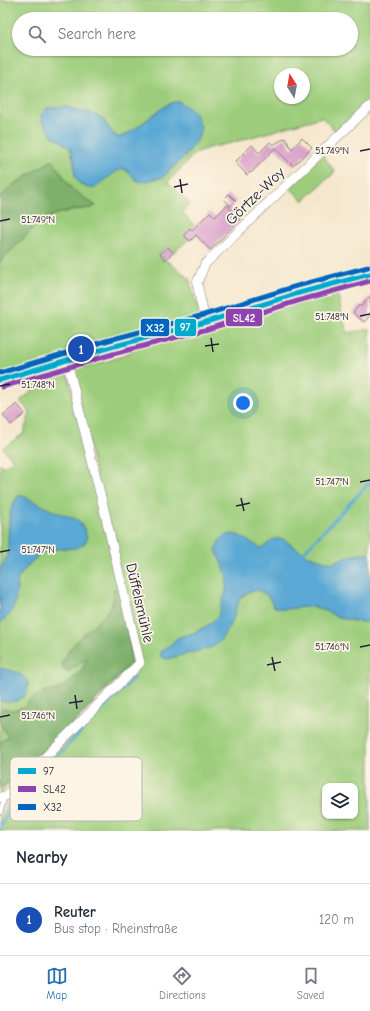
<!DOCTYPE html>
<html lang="en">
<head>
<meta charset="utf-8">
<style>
	body { margin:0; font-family:"Comic Neue",sans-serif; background:#f6f6f7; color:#1f2937 }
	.controls { position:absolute; right:12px; bottom:12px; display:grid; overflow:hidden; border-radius:8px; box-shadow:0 1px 3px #0004 }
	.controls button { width:36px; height:36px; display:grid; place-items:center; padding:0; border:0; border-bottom:1px solid #e0e1e3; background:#fff; color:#1f2937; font:20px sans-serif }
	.compass { position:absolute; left:274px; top:68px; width:36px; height:36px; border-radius:50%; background:#fff; box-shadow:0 1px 3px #0004; rotate:349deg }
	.you { position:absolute; left:243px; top:403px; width:14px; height:14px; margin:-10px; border:3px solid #fff; border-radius:50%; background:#1a73e8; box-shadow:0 0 0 6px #1a73e833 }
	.badge { display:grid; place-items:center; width:26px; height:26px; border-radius:50%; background:#1f6fb2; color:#fff; font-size:13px; font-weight:700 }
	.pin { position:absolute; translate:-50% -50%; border:2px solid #fff; box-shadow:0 1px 4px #0006 }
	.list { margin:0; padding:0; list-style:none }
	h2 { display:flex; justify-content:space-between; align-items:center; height:52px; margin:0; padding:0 16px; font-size:17px }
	h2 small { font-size:13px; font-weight:400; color:#747a83 }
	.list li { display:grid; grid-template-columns:26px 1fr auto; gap:12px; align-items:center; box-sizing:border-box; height:72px; padding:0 16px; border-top:1px solid #e0e1e3 }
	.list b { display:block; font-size:15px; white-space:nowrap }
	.list p { margin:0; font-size:13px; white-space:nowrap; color:#747a83 }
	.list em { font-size:13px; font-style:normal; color:#747a83 }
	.icon { flex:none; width:22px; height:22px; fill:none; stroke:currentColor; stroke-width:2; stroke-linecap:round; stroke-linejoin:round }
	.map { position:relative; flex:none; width:370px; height:831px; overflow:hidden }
	.search { position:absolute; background:#fff; box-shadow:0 1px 3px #0004; left:12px; right:12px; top:12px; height:44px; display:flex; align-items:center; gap:10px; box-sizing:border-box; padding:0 14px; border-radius:22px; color:#747a83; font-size:15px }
	.sheet { height:124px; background:#fff }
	nav { display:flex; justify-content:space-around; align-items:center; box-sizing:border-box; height:56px; border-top:1px solid #e0e1e3; background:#fff; font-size:11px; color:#747a83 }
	nav a { display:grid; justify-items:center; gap:2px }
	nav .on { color:#1f6fb2 }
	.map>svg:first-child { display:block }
	.green { fill:#9dcd7c; stroke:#60785c; fill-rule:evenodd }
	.forest { fill:#7eb06c; stroke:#506954 }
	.water { fill:#5aa8d4; stroke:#3e6588 }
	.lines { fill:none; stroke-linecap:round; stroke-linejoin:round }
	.stream { stroke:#5aa8d4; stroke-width:3 }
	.building { fill:#daa1cb }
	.lane-casing { stroke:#8c8484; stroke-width:6 }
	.street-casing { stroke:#8c8484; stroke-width:10 }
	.secondary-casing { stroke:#8c8484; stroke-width:14 }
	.lane { stroke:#fff; stroke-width:4.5 }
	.street { stroke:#fff; stroke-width:9 }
	.secondary { stroke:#fff; stroke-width:13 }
	.bus-1-casing { stroke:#fcf5e5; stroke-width:8 }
	.bus-2-casing { stroke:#fcf5e5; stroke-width:8 }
	.bus-3-casing { stroke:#fcf5e5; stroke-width:8 }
	.bus-1 { stroke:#00a9ce; stroke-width:5 }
	.bus-2 { stroke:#8e44ad; stroke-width:5 }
	.bus-3 { stroke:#0065bd; stroke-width:5 }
	.ticks { fill:none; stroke:#22223b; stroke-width:1.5 }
	.labels { text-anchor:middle; stroke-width:3.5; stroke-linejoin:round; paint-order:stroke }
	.street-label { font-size:15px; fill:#22223b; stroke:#fcf5e5 }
	.key { fill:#fcf5e5; stroke:#bbb6b2; stroke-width:1 }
	.key-label { font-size:11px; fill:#22223b }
	.ticks-label { font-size:10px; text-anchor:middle; fill:#22223b; stroke:#fcf5e5; stroke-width:3.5; stroke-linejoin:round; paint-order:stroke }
	.line-badge { stroke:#fcf5e5; stroke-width:1.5 }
	.badge-label { font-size:11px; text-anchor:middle; font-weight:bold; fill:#fff }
</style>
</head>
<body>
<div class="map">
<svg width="370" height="831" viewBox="0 0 370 831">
	<rect width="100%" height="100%" fill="#fcf5e5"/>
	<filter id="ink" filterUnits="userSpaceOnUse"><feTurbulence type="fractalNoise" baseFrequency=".025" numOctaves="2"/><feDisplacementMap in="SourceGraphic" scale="8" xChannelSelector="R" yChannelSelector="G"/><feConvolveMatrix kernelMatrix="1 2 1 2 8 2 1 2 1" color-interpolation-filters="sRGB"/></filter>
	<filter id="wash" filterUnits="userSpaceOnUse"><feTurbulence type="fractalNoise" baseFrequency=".012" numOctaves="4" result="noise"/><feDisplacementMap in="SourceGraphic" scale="16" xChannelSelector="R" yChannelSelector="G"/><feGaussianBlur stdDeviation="0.9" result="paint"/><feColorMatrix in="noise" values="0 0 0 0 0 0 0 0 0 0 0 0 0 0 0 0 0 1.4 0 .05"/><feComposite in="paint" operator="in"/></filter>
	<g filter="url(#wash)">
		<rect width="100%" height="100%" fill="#f5e7cd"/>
		<path class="green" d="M0 0H370V99L368 103 336 132 322 117 231 143 208 148 195 153 168 182 190 204 182 212 194 225 184 235 188 240 173 253 167 246 159 255 189 278 197 307 204 305 210 316 132 338 97 342 77 348 47 363 0 376V262L37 224 56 214 96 206 72 190 52 160 10 187 0 197ZM19 19H351V49H19ZM280 74H304V98H280ZM166 106 199 136 187 154 163 177 136 180C133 177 130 172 126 170 119 166 102 182 96 187L75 177 74 160 70 148 52 135 102 118 113 134 119 138 129 134Z
			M323 155 335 172 303 201 289 187Z
			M337 293 347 333 370 329V831H0V817L8 801 15 792 139 669 73 373 79 364 100 363 120 357 145 343 212 324 213 327ZM325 786H355V816H325Z
			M61 370 68 375 135 651 134 659 131 666 0 794V463L4 467 13 460 3 448 23 434 30 413 20 401 31 392 27 380Z"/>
		<path class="forest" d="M52 160 72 189 96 206 91 208 72 210 56 214 37 224 0 262V197L10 187Z
			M114 588 120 593 131 651 130 663 75 723 0 789V741L1 742 8 737 0 723V710L2 708 12 710 24 707 30 700 45 691 56 690 66 685 81 671 88 658 67 672 61 665 69 650 80 637 104 616 113 602Z"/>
		<path class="water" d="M174 102H180L192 110 197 118 201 127 199 136 187 154 163 177 143 182 136 180 126 170 123 169 117 171 96 187 88 188 79 183 75 177 74 160 70 148 52 135 42 121 41 116 47 108 67 107 91 113 102 118 113 134 119 138C140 129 154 110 174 102Z
			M18 496H23L51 510 78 520 85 530 87 539 84 544 77 548 58 549 44 552 32 561 18 578 15 603 11 613 0 624V568C16 555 0 519 18 496Z
			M232 534C245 536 251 545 262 548L274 539H283L306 555 332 563C344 557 357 553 370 554V622C359 623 346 620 336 616 329 614 321 607 313 607 299 605 287 613 273 606 270 597 266 594 258 590L249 592 241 597 236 608 233 619 221 640 213 647 167 659 161 657V652L169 646 177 638 193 633 201 629 210 624 218 616 226 591 227 576 216 550 219 541 224 536Z
			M0 668C8 670 21 672 26 679 31 686 26 696 19 700 13 703 6 702 0 701Z"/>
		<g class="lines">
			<path class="stream" d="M300 554 303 553 370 482
				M0 828 12 804 19 795 134 678"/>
		</g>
		<g id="blocks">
			<path class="building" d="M285 138 292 149 302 138 312 148 293 166 275 148 251 173 250 172 247 175 235 162 252 145 259 153 270 142 273 145Z
				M229 194 236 201 230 206 224 199Z
				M227 205 240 220 210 250 196 235 190 241 184 235 190 228 192 230 210 212 215 217Z
				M168 247 173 253 165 260 160 254Z
				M370 296V315L364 322 353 313 359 305 361 307Z
				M17 404 25 414 11 425 3 415Z"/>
		</g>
	</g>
	<g filter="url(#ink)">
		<use href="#blocks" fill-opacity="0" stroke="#8c8484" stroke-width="1"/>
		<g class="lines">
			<g class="lane-casing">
				<path id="lane" d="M0 813 5 796"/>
			</g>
			<g class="street-casing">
				<path id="street" d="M206 322 203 312 197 283 205 264 273 198 370 106
					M0 797 6 796 140 663 103 505 67 361"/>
			</g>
			<g class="secondary-casing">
				<path id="secondary" d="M0 380 111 347 206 322 299 293 370 274"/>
			</g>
			<use href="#lane" class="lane"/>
			<use href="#street" class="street"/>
			<use href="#secondary" class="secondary"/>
			<g class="bus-1-casing">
				<path id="bus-1" d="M0 380 111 347 206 322 299 293 370 274"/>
			</g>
			<g class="bus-2-casing">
				<path id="bus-2" d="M2 387 113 354 208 329 301 300 370 281"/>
			</g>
			<g class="bus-3-casing">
				<path id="bus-3" d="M0 373 109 340 204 315 297 286 368 267"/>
			</g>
			<use href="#bus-1" class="bus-1"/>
			<use href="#bus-2" class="bus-2"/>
			<use href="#bus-3" class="bus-3"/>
		</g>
	</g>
	<path class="ticks" d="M360 151 370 149M180 179 182 193M174 187 188 184M0 221 10 219M360 316 370 314M211 338 213 352M205 346 219 344M0 386 10 384M360 482 370 480M241 498 244 511M236 506 250 503M0 552 10 550M360 647 370 645M272 657 275 671M267 665 281 662M75 695 77 709M69 703 83 701M0 717 10 715"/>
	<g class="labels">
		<g class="street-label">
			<text transform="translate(255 196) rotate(-44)" y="5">Görtze-Woy</text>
			<text transform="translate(140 603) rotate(77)" y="5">Düffelsmühle</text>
		</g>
	</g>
	<rect x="10" y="757" width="132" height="64" rx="6" class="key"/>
	<rect x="18" y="768" width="18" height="6" fill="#00a9ce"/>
	<rect x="18" y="786" width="18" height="6" fill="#8e44ad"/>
	<rect x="18" y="804" width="18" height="6" fill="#0065bd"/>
	<g class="key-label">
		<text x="43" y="775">97</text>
		<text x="43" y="793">SL42</text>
		<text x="43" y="811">X32</text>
	</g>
	<g class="ticks-label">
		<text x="332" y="154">51.749°N</text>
		<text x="38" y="223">51.749°N</text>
		<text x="332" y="320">51.748°N</text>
		<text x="38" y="388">51.748°N</text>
		<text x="332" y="485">51.747°N</text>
		<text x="38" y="553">51.747°N</text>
		<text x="332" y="650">51.746°N</text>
		<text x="38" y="719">51.746°N</text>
	</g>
	<g class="line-badge">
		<rect x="225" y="308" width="38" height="19" rx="4" fill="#8e44ad"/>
		<rect x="174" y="318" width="23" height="19" rx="4" fill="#00a9ce"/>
		<rect x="140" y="318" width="30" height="19" rx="4" fill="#0065bd"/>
	</g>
	<g class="badge-label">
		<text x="244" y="322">SL42</text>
		<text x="185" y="331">97</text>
		<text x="155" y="332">X32</text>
	</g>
</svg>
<div class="controls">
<button><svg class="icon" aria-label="layers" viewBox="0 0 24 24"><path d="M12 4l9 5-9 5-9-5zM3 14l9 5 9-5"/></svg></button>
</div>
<svg class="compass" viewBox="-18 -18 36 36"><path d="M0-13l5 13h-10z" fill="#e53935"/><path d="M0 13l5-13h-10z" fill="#747a83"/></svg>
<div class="you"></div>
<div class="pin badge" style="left:81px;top:349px;background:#1a4fb4">1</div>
<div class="search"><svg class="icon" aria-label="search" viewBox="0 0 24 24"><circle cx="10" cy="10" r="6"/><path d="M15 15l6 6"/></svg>Search here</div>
</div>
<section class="sheet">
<h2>Nearby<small></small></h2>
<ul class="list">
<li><span class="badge" style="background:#1a4fb4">1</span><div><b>Reuter</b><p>Bus stop · Rheinstraße</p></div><em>120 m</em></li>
</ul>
</section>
<nav>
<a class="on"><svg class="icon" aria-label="map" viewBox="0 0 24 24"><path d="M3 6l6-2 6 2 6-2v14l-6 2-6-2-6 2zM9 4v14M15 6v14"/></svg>Map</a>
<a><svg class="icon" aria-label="directions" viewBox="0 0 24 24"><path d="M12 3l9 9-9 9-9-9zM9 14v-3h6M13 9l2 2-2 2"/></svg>Directions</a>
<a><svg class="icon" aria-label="saved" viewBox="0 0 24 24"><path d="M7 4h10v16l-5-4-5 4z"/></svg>Saved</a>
</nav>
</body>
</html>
